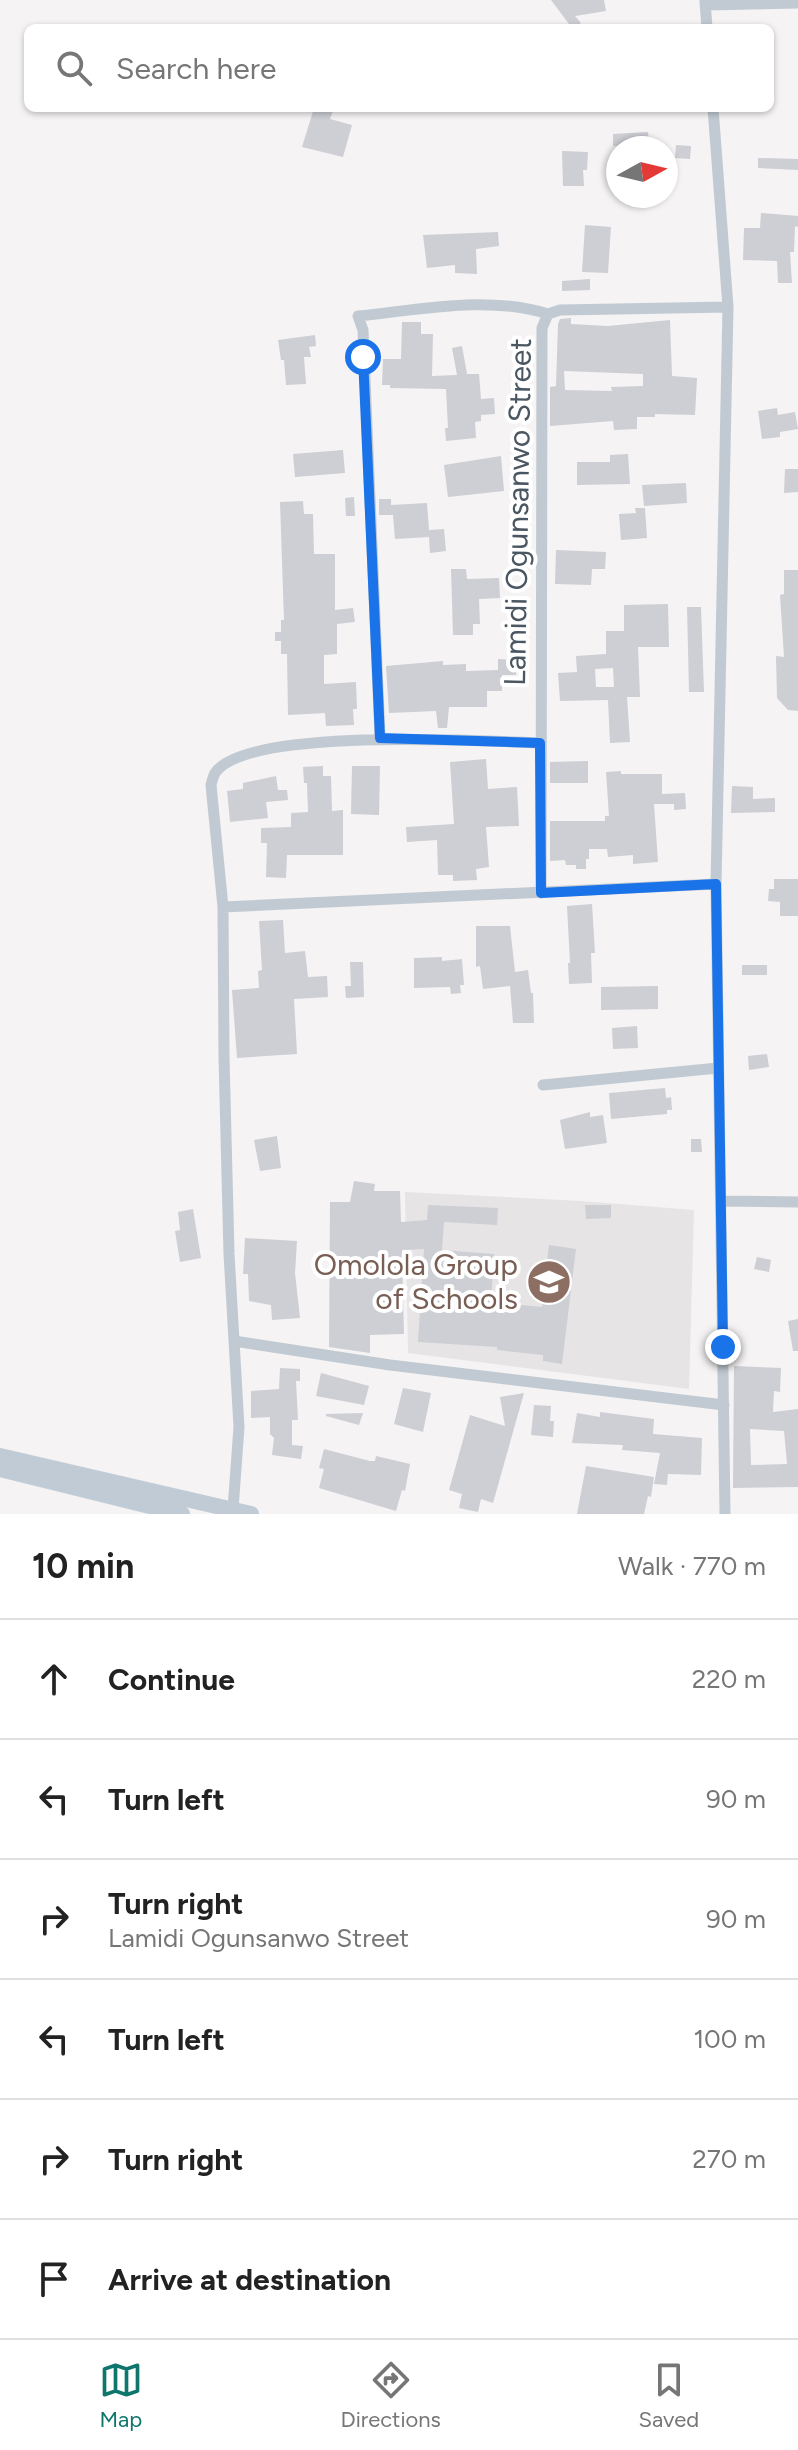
<!DOCTYPE html>
<html lang="en">
<head>
<meta charset="utf-8">
<style>
	body { margin:0; font-family:Figtree,sans-serif; background:#f6f6f6; color:#222 }
	.compass { position:absolute; left:606px; top:136px; width:72px; height:72px; border-radius:50%; background:#fff; box-shadow:0 2px 6px #0004; rotate:82deg }
	.stop { position:absolute; width:24px; height:24px; margin:-18px; border:6px solid #1a73e8; border-radius:50%; background:#fff }
	.stop.end { background:#1a73e8; border-color:#fff; box-shadow:0 2px 8px #0008 }
	.list { margin:0; padding:0; list-style:none }
	h2 { display:flex; justify-content:space-between; align-items:center; height:104px; margin:0; padding:0 32px; font-size:34px }
	h2 small { font-size:26px; font-weight:400; color:#767676 }
	.list li { display:grid; grid-template-columns:52px 1fr auto; gap:24px; align-items:center; box-sizing:border-box; height:120px; padding:0 32px; border-top:2px solid #e0e0e0 }
	.list b { display:block; font-size:30px; white-space:nowrap }
	.list p { margin:0; font-size:26px; white-space:nowrap; color:#767676 }
	.list em { font-size:26px; font-style:normal; color:#767676 }
	.icon { flex:none; width:44px; height:44px; fill:none; stroke:currentColor; stroke-width:2; stroke-linecap:round; stroke-linejoin:round }
	.map { position:relative; flex:none; width:798px; height:1514px; overflow:hidden }
	.search { position:absolute; background:#fff; box-shadow:0 2px 6px #0004; left:24px; right:24px; top:24px; height:88px; display:flex; align-items:center; gap:20px; box-sizing:border-box; padding:0 28px; border-radius:12px; color:#767676; font-size:30px }
	.sheet { height:824px; background:#fff }
	nav { display:flex; justify-content:space-around; align-items:center; box-sizing:border-box; height:112px; border-top:2px solid #e0e0e0; background:#fff; font-size:22px; color:#767676 }
	nav a { display:grid; justify-items:center; gap:4px }
	nav .on { color:#0f766e }
	.map>svg:first-child { display:block }
	.education { fill:#e6e4e5 }
	.building { fill:#cdcfd5; fill-rule:evenodd }
	.lines { fill:none; stroke-linecap:round; stroke-linejoin:round }
	.minor { stroke:#c1cad2; stroke-width:11 }
	.secondary { stroke:#c1cbd6; stroke-width:16 }
	.route { stroke:#1a73e8; stroke-width:10 }
	.labels { text-anchor:middle; stroke-width:8; stroke-linejoin:round; paint-order:stroke }
	.street-label { font-size:30px; fill:#4a5661; stroke:#fff }
	.education-label { font-size:30px; fill:#785e54; stroke:#fff; text-anchor:end }
</style>
</head>
<body>
<div class="map">
<svg width="798" height="1514" viewBox="0 0 798 1514">
	<rect width="100%" height="100%" fill="#f5f3f3"/>
	<path class="education" d="M405 1192 581 1201 694 1210 689 1389 408 1353Z"/>
	<path class="building" d="M551 0H604L606 11 575 16 581 23 572 28Z
		M314 108H334L330 119 352 125 343 157 302 147Z
		M648 132 649 144 613 146V134Z
		M676 145 691 146 690 159 675 158Z
		M562 151 588 152 587 170H583L584 186H563Z
		M758 158 798 159V170L758 168Z
		M761 213 798 216V227L795 226 794 252H790L792 283H778L777 261 743 260 744 228H760Z
		M585 225 611 227 608 273 582 272Z
		M498 232 499 246 476 249 477 274 455 273V265L427 268 423 235Z
		M590 279V290L562 291V281Z
		M571 318V324L608 326 670 320 672 376 697 378 695 415 655 414V417H637V429L614 430 613 421 550 426V387L556 386 558 324 560 319ZM564 371 643 374V386L611 387 612 391 565 390Z
		M402 322H421V334H433L432 376 457 375 452 348 462 346 467 374H479L481 399 494 398 495 414 481 415V421L475 422 476 438 446 441 445 428H448L446 389 390 388V385H382L383 359H401Z
		M315 335 316 346 309 347 311 357H304L306 384 286 385 284 360H281L278 340Z
		M777 408 778 415 795 412 798 429 780 432V437L762 439 758 411Z
		M343 450 345 473 295 477 293 454Z
		M628 454 630 484 577 485V462H610V455Z
		M501 456 504 491 448 497 444 465Z
		M785 469H798V492L784 493Z
		M686 483 687 503 644 506 642 485Z
		M354 497 355 516H346L345 498Z
		M379 499H391V505L427 503 429 530 444 529 446 551 430 553 429 537 395 539 393 515H379Z
		M303 501 304 514H313L314 554H335V610L353 608 355 622 337 624V654L324 655V684L356 682 357 709H353L354 725 326 726 325 713 288 715 287 654H281V641H275V632H281V620H284L280 502Z
		M635 508H645L647 538 621 540 619 514 636 513Z
		M556 550 606 552 605 569H592L591 585 555 584Z
		M451 569H466L467 579 499 578 500 598 479 599 480 624H473V635H453Z
		M784 570H798V711L788 710 777 698 776 656 784 657 780 595 784 594Z
		M668 604 669 647H638L640 697H627L630 742 610 743 608 700 560 701 558 673 577 672 576 656 606 654V631H624V605ZM613 668 614 687H596L595 669Z
		M687 607H701L704 692H689Z
		M498 659 516 660V675H502V691H487V707H449L447 728H438L436 711 389 713 386 666 443 661V665L466 664V671L498 670Z
		M486 759 488 789 517 787 519 826 486 827 489 867 476 869 477 880 453 881V875H438L437 840 407 842 406 827 454 824 450 762Z
		M588 761V783H550V762Z
		M323 766V776H331L332 811 343 810V855H287L286 878 266 877 267 843H261V828L291 827V813L308 812 307 783H304L303 767Z
		M352 766H380L379 815 351 814Z
		M621 771V774H662V794L685 793 686 809 674 810V804H654L658 862 633 864V855L608 857 607 849H589V859H586V869H576V865H566L565 860 550 861V821H605V816H609L606 772Z
		M276 776 278 790H287L288 800 266 802 268 818 230 822 227 791 243 789V783Z
		M732 786 753 787V799L775 798V812L731 813Z
		M774 879H798V916H780V902L768 901 769 889H774Z
		M592 904 595 953H591L592 983 569 984 568 963H570L567 906Z
		M283 920 285 953 305 951 308 977 327 976 328 997 294 999 297 1054 237 1058 232 990 259 988 258 971 262 970 259 921Z
		M476 926H510L515 972 528 970 531 993H533L534 1023H513L510 986 483 989 480 966 476 967Z
		M442 957V961L462 959 464 985H460L461 993 451 994 450 987 414 988V958Z
		M350 962H363L364 997 346 998 345 986H351Z
		M742 965H767V975H742Z
		M658 986V1009L601 1010V987Z
		M637 1026 638 1048 613 1049 612 1028Z
		M767 1054 769 1067 749 1070 748 1056Z
		M665 1088 666 1098 671 1097 672 1110H667V1114L611 1119 609 1093Z
		M590 1112V1117L603 1115 607 1143 565 1149 560 1120Z
		M277 1136 281 1168 260 1171 254 1140Z
		M691 1139H701L702 1152H691Z
		M354 1181 375 1184 374 1191H400L401 1222 427 1220 428 1205 498 1208 497 1225 444 1222 442 1250 494 1254 491 1302 542 1307 549 1245 576 1249 562 1364 543 1361V1355L497 1350V1347L418 1342 424 1249 402 1250 404 1334 370 1335V1353L329 1347 330 1202H350Z
		M585 1205H611V1218L586 1219Z
		M193 1209 201 1258 180 1262 175 1231 180 1230 178 1212Z
		M245 1238 297 1241 295 1273 300 1318 272 1320 271 1305 249 1301 248 1274H243Z
		M757 1257 771 1260 769 1272 754 1269Z
		M798 1319V1351H793L788 1321Z
		M734 1366 781 1368 780 1392 774 1391 773 1412 798 1409V1487L733 1488ZM750 1429 784 1431 787 1464 751 1465Z
		M280 1368 300 1369V1381H296L298 1420H292V1445L303 1446 301 1459 272 1455 274 1438 270 1434V1417L251 1418V1391L279 1389Z
		M321 1373 369 1386 364 1405 316 1396Z
		M403 1388 431 1393 423 1432 394 1424Z
		M524 1393 493 1503 481 1499 478 1512 459 1508 462 1494 449 1490 470 1415 505 1426 500 1397Z
		M534 1405 551 1406 550 1421H554L553 1437 531 1435Z
		M600 1412 654 1419 653 1434 702 1438 701 1475 668 1474 667 1485 654 1484 660 1453 622 1450 623 1445 572 1443 577 1413 600 1417Z
		M363 1413 359 1425 326 1416V1414Z
		M324 1449 370 1461H375L376 1456 410 1464 405 1491 402 1490 396 1511 319 1488 324 1469 319 1468Z
		M586 1466 654 1477 651 1497 648 1496 644 1514H577Z"/>
	<g class="lines">
		<path class="minor" d="M705 1 707 28
			M705 5 798 3
			M713 108 728 307 716 884 725 1514
			M380 738 363 330 358 316C420 310 487 295 548 314
			M541 893 542 328 548 314 560 310 728 307
			M223 907 716 884
			M543 1085 718 1068
			M721 1201 798 1202
			M234 1341 390 1365 724 1405
			M233 1509 239 1427 229 1254 224 1057 223 907 211 785C212 781 213 777 215 773 246 727 483 741 540 743"/>
		<path class="secondary" d="M0 1456 251 1514
			M0 1469 182 1514"/>
	</g>
	<g class="lines">
		<path class="route" d="M363 357 380 738 540 743 541 893 716 884 723 1347"/>
	</g>
	<defs>
		<g id="school-disc" transform="scale(2.3)"><circle r="9.5" fill="#8d6e63" stroke="#fff"/><path d="M0-5L7-2L0 1L-7-2ZM-4 1L0 2.5L4 1V4Q0 6-4 4Z" fill="#fff"/></g>
	</defs>
	<g fill-rule="evenodd">
		<use href="#school-disc" x="549" y="1282"/>
	</g>
	<g class="labels">
		<g class="street-label">
			<text transform="translate(518 512) rotate(-89)" y="10">Lamidi Ogunsanwo Street</text>
		</g>
		<g class="education-label">
			<text x="518" y="1275">Omolola Group<tspan x="518" dy="34">of Schools</tspan></text>
		</g>
	</g>
</svg>
<svg class="compass" viewBox="-18 -18 36 36"><path d="M0-13l5 13h-10z" fill="#e53935"/><path d="M0 13l5-13h-10z" fill="#767676"/></svg>
<div class="stop" style="left:363px;top:357px"></div>
<div class="stop end" style="left:723px;top:1347px"></div>
<div class="search"><svg class="icon" aria-label="search" viewBox="0 0 24 24"><circle cx="10" cy="10" r="6"/><path d="M15 15l6 6"/></svg>Search here</div>
</div>
<section class="sheet">
<h2>10 min<small>Walk · 770 m</small></h2>
<ul class="list">
<li><svg class="icon" aria-label="ahead" viewBox="0 0 24 24"><path d="M12 20V5M6 11l6-6 6 6"/></svg><div><b>Continue</b></div><em>220 m</em></li>
<li><svg class="icon" aria-label="left" viewBox="0 0 24 24"><path d="M17 20v-9H6M10 6l-5 5 5 5"/></svg><div><b>Turn left</b></div><em>90 m</em></li>
<li><svg class="icon" aria-label="right" viewBox="0 0 24 24"><path d="M7 20v-9h11M14 6l5 5-5 5"/></svg><div><b>Turn right</b><p>Lamidi Ogunsanwo Street</p></div><em>90 m</em></li>
<li><svg class="icon" aria-label="left" viewBox="0 0 24 24"><path d="M17 20v-9H6M10 6l-5 5 5 5"/></svg><div><b>Turn left</b></div><em>100 m</em></li>
<li><svg class="icon" aria-label="right" viewBox="0 0 24 24"><path d="M7 20v-9h11M14 6l5 5-5 5"/></svg><div><b>Turn right</b></div><em>270 m</em></li>
<li><svg class="icon" aria-label="arrive" viewBox="0 0 24 24"><path d="M6 21V4h12l-3 4 3 4H6"/></svg><div><b>Arrive at destination</b></div></li>
</ul>
</section>
<nav>
<a class="on"><svg class="icon" aria-label="map" viewBox="0 0 24 24"><path d="M3 6l6-2 6 2 6-2v14l-6 2-6-2-6 2zM9 4v14M15 6v14"/></svg>Map</a>
<a><svg class="icon" aria-label="directions" viewBox="0 0 24 24"><path d="M12 3l9 9-9 9-9-9zM9 14v-3h6M13 9l2 2-2 2"/></svg>Directions</a>
<a><svg class="icon" aria-label="saved" viewBox="0 0 24 24"><path d="M7 4h10v16l-5-4-5 4z"/></svg>Saved</a>
</nav>
</body>
</html>
